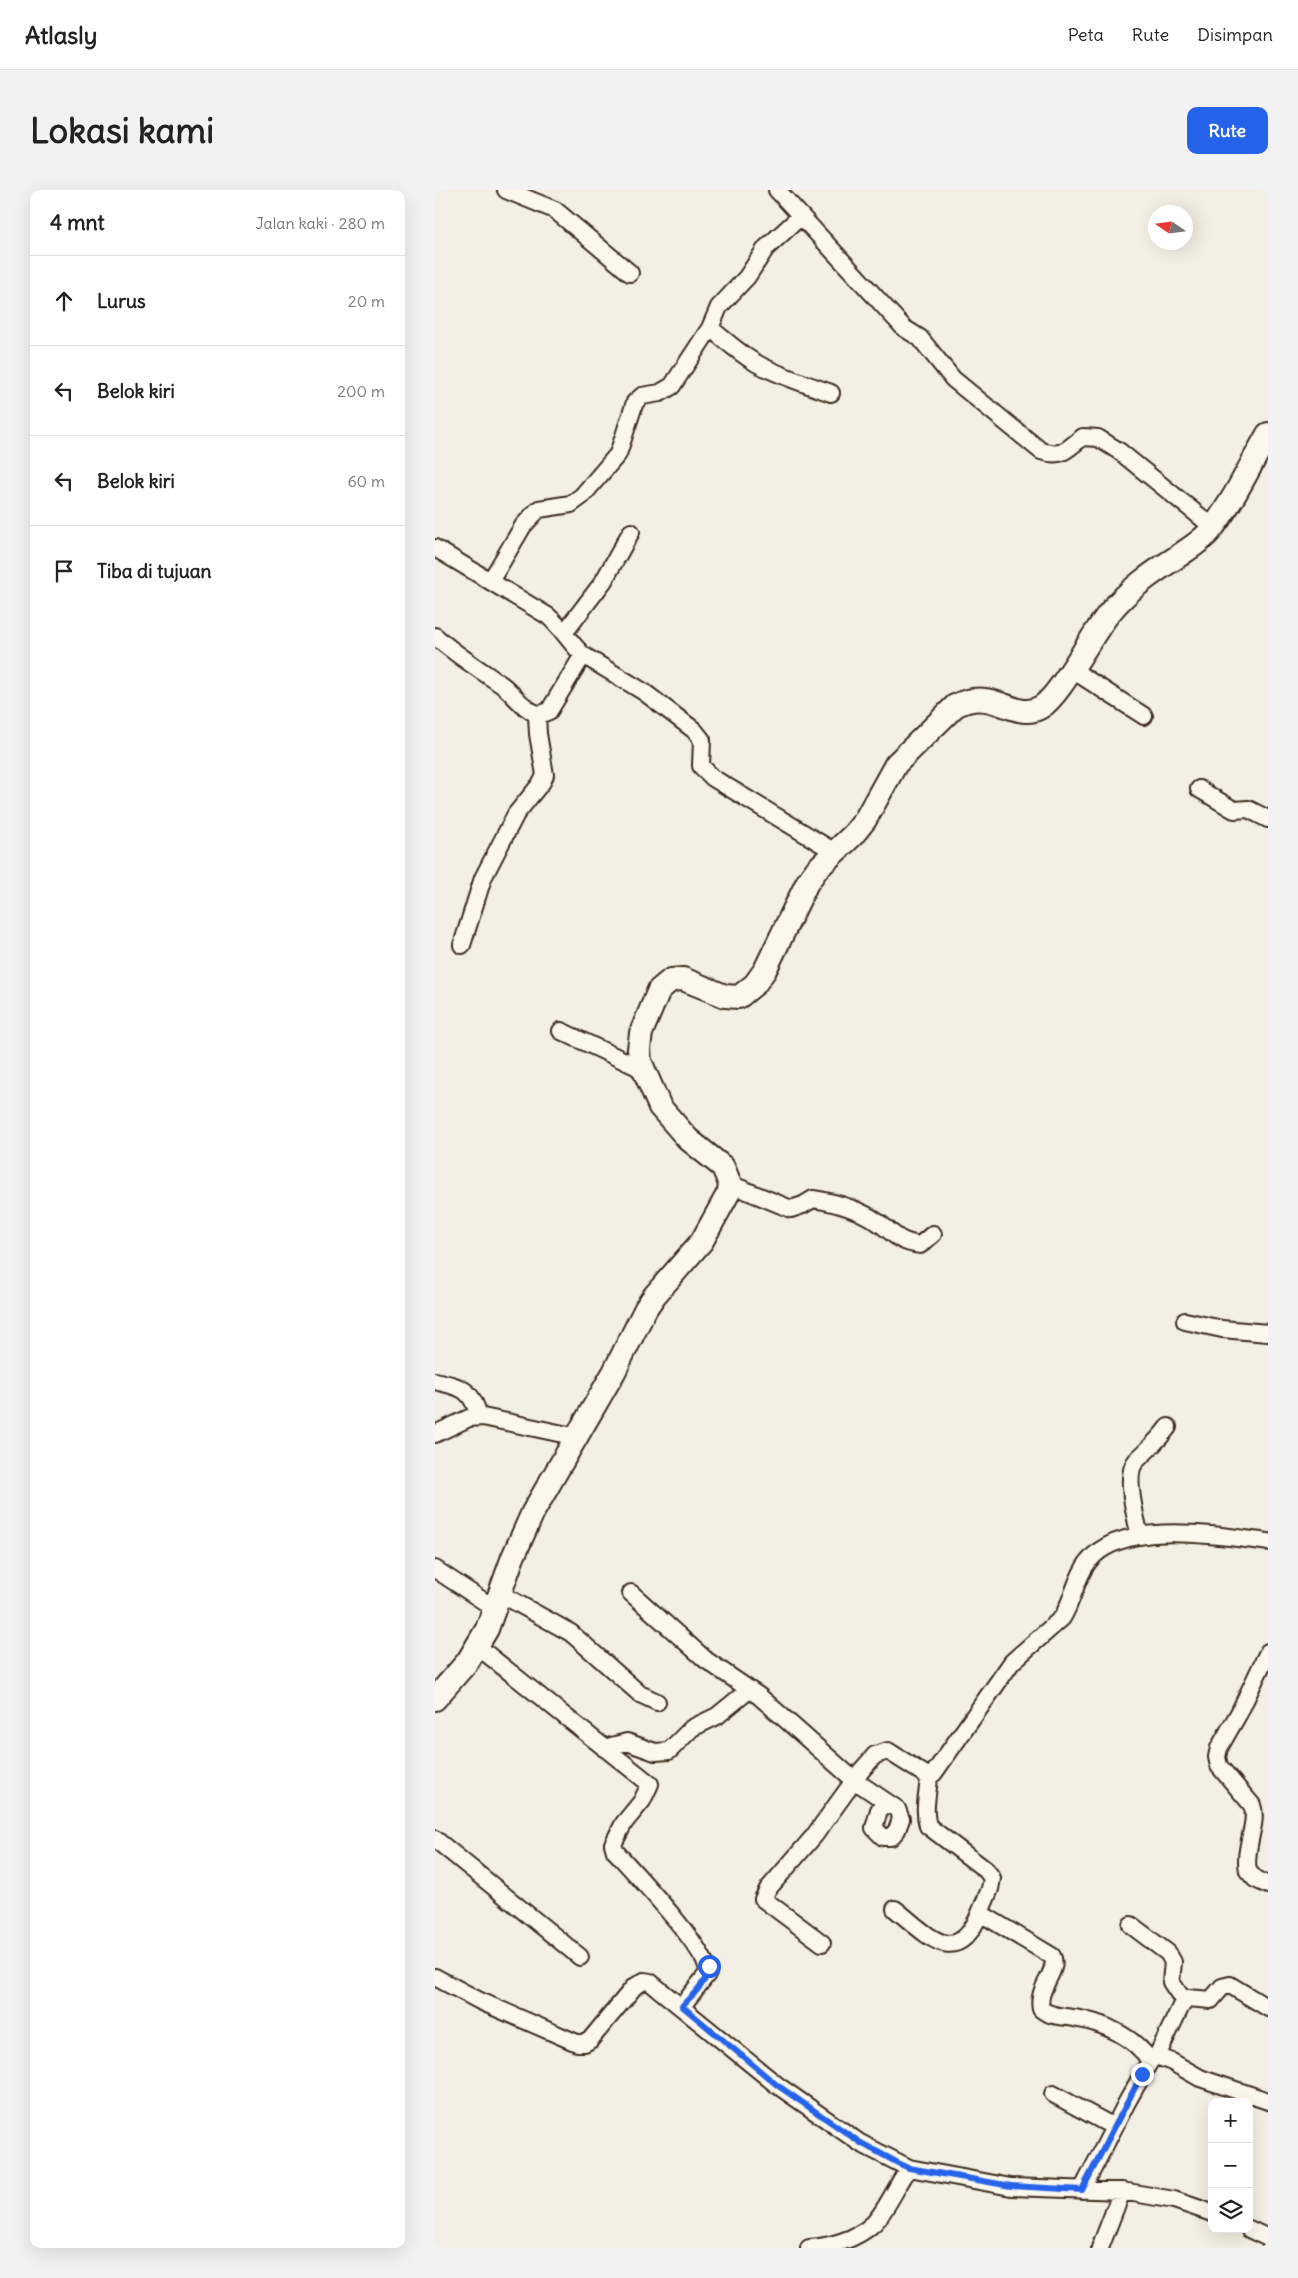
<!DOCTYPE html>
<html lang="id">
<head>
<meta charset="utf-8">
<style>
	body { margin:0; font-family:Delius,sans-serif; background:#f2f2f2; color:#222 }
	.controls { position:absolute; right:15px; bottom:15px; display:grid; overflow:hidden; border-radius:10px; box-shadow:0 5px 20px #0002 }
	.controls button { width:45px; height:45px; display:grid; place-items:center; padding:0; border:0; border-bottom:1px solid #e0e0e0; background:#fff; color:#222; font:25px sans-serif }
	.compass { position:absolute; left:713px; top:15px; width:45px; height:45px; border-radius:50%; background:#fff; box-shadow:0 5px 20px #0002; rotate:283deg }
	.stop { position:absolute; width:15px; height:15px; margin:-11px; border:4px solid #2563eb; border-radius:50%; background:#fff }
	.stop.end { background:#2563eb; border-color:#fff; box-shadow:0 1px 5px #0008 }
	.list { margin:0; padding:0; list-style:none }
	h2 { display:flex; justify-content:space-between; align-items:center; height:65px; margin:0; padding:0 20px; font-size:21px }
	h2 small { font-size:16px; font-weight:400; color:#767676 }
	.list li { display:grid; grid-template-columns:32px 1fr auto; gap:15px; align-items:center; box-sizing:border-box; height:90px; padding:0 20px; border-top:1px solid #e0e0e0 }
	.list b { display:block; font-size:19px; white-space:nowrap }
	.list em { font-size:16px; font-style:normal; color:#767676 }
	.icon { flex:none; width:28px; height:28px; fill:none; stroke:currentColor; stroke-width:2; stroke-linecap:round; stroke-linejoin:round }
	.map { position:relative; flex:none; width:833px; height:2058px; overflow:hidden; border-radius:10px }
	header { display:flex; align-items:center; gap:30px; box-sizing:border-box; height:70px; padding:0 25px; background:#fff; border-bottom:1px solid #e0e0e0 }
	header strong { font-size:24px }
	nav { display:flex; gap:28px; margin-inline-start:auto; font-size:18px }
	.intro { display:flex; align-items:center; justify-content:space-between; box-sizing:border-box; height:120px; padding:0 30px }
	h1 { margin:0; font-size:35px }
	.button { padding:12px 22px; border-radius:10px; background:#2563eb; color:#fff; font-size:18px; font-weight:700 }
	main { display:flex; gap:30px; padding:0 30px }
	aside { flex:1; background:#fff; border-radius:10px; box-shadow:0 5px 20px #0002 }
	.map>svg:first-child { display:block }
	.lines { fill:none; stroke-linecap:round; stroke-linejoin:round }
	.street-casing { stroke:#3b2a1e; stroke-width:20 }
	.secondary-casing { stroke:#3b2a1e; stroke-width:26 }
	.street { stroke:#fbf7ec; stroke-width:16 }
	.secondary { stroke:#fbf7ec; stroke-width:22 }
	.route { stroke:#2563eb; stroke-width:6 }
</style>
</head>
<body>
<header>
<strong>Atlasly</strong>
<nav><a>Peta</a><a>Rute</a><a>Disimpan</a></nav>
</header>
<div class="intro"><h1>Lokasi kami</h1><a class="button">Rute</a></div>
<main>
<aside>
<h2>4 mnt<small>Jalan kaki · 280 m</small></h2>
<ul class="list">
<li><svg class="icon" aria-label="ahead" viewBox="0 0 24 24"><path d="M12 20V5M6 11l6-6 6 6"/></svg><div><b>Lurus</b></div><em>20 m</em></li>
<li><svg class="icon" aria-label="left" viewBox="0 0 24 24"><path d="M17 20v-9H6M10 6l-5 5 5 5"/></svg><div><b>Belok kiri</b></div><em>200 m</em></li>
<li><svg class="icon" aria-label="left" viewBox="0 0 24 24"><path d="M17 20v-9H6M10 6l-5 5 5 5"/></svg><div><b>Belok kiri</b></div><em>60 m</em></li>
<li><svg class="icon" aria-label="arrive" viewBox="0 0 24 24"><path d="M6 21V4h12l-3 4 3 4H6"/></svg><div><b>Tiba di tujuan</b></div></li>
</ul>
</aside>
<div class="map">
<svg width="833" height="2058" viewBox="0 0 833 2058">
	<rect width="100%" height="100%" fill="#f3efe4"/>
	<filter id="ink" filterUnits="userSpaceOnUse"><feTurbulence type="fractalNoise" baseFrequency=".02" numOctaves="2"/><feDisplacementMap in="SourceGraphic" scale="10" xChannelSelector="R" yChannelSelector="G"/><feConvolveMatrix kernelMatrix="1 2 1 2 8 2 1 2 1" color-interpolation-filters="sRGB"/></filter>
	<g filter="url(#ink)">
		<g class="lines">
			<g class="street-casing">
				<path id="street" d="M71 0 120 20 195 83
					M342 0 469 138 485 148 518 189 606 261C629 268 631 259 648 247L663 248 684 261 778 337
					M275 138C290 150 304 163 321 173 344 186 371 194 396 203
					M0 358 113 426C127 438 135 453 148 465L209 502 259 540 267 550 266 576 278 588 400 662
					M56 390 88 336 98 325 104 319 136 314 147 306 183 264 200 212 207 206 225 203 237 196 275 138 284 117 312 87 331 58 366 26
					M130 442 168 392 196 342
					M0 446C21 465 44 479 67 495 78 503 86 517 100 523 105 525 109 523 114 521L148 465
					M636 479 709 526
					M764 599 799 620 813 619 833 629
					M27 755 48 688 81 624 107 592 110 585 103 544 102 524
					M126 841 209 880
					M295 994 356 1019 368 1015 378 1009C398 1012 423 1019 441 1031 460 1043 460 1051 485 1055L498 1044
					M750 1131 787 1139 833 1143
					M0 1191C27 1197 37 1199 44 1227
					M0 1244 34 1228 48 1227 142 1247
					M705 1346C701 1330 689 1284 701 1271 712 1260 724 1250 733 1237
					M0 1379 59 1418
					M64 1403 136 1443 205 1504 222 1512
					M196 1403 271 1470 324 1506 419 1590 462 1619 466 1629 462 1640 456 1647H448L439 1638 444 1620 452 1613
					M42 1456 215 1594 207 1611 189 1633 178 1654 180 1661C198 1681 274 1761 273 1783L247 1816
					M833 1462 804 1523 784 1558 782 1567 784 1576 817 1615C824 1633 808 1658 813 1681L820 1689 833 1695
					M169 1558 192 1552 220 1562 234 1561 257 1538 282 1526 314 1500
					M494 1587C493 1604 488 1619 493 1636L551 1680 557 1688 555 1699 545 1723 617 1766C625 1781 601 1797 606 1819 615 1827 628 1826 639 1828 667 1832 700 1847 715 1871L692 1912 647 2000
					M0 1649 145 1767
					M460 1719C492 1744 521 1781 545 1723
					M696 1735 733 1763 738 1772 736 1792 749 1811
					M387 1753 328 1709 333 1699 379 1646 426 1581 440 1565 453 1561 494 1587 499 1583 577 1472 627 1428C638 1411 640 1389 653 1372 686 1328 785 1346 833 1352
					M0 1787 45 1811 142 1853H150L155 1850 199 1797 209 1791 215 1792 342 1895 425 1953 474 1978 576 1997 687 2001 739 2010 777 2023
					M722 1866 737 1872 765 1888 833 1911
					M715 1871 722 1866 746 1816 753 1808 776 1810 787 1797 795 1795 833 1818
					M618 1904 679 1937
					M814 2039 833 2048
					M374 2058C395 2057 422 2049 438 2034 450 2023 463 1993 474 1978
					M665 2058 687 2001"/>
			</g>
			<g class="secondary-casing">
				<path id="secondary" d="M0 1509 33 1471 52 1439 78 1367 98 1322 179 1182 211 1118 220 1105 267 1051 294 1002 295 994 288 977 253 949 225 917 205 871 204 859 206 843 224 800 236 790 248 789 290 806 304 807 320 794 330 780 372 693 382 679 418 645 430 630 461 574 520 516C559 495 579 533 606 517 626 505 657 443 675 422 694 399 717 383 742 367 753 359 766 352 775 341 799 311 814 277 833 244"/>
			</g>
			<use href="#street" class="street"/>
			<use href="#secondary" class="secondary"/>
		</g>
	</g>
	<g class="lines" filter="url(#ink)">
		<path class="route" d="M274 1776C273 1792 257 1805 247 1816L342 1895 426 1953 463 1973 474 1978 576 1996 647 2000 707 1884"/>
	</g>
</svg>
<div class="controls">
<button>+</button>
<button>−</button>
<button><svg class="icon" aria-label="layers" viewBox="0 0 24 24"><path d="M12 4l9 5-9 5-9-5zM3 14l9 5 9-5"/></svg></button>
</div>
<svg class="compass" viewBox="-18 -18 36 36"><path d="M0-13l5 13h-10z" fill="#e53935"/><path d="M0 13l5-13h-10z" fill="#767676"/></svg>
<div class="stop" style="left:274px;top:1776px"></div>
<div class="stop end" style="left:707px;top:1884px"></div>
</div>
</main>
</body>
</html>
